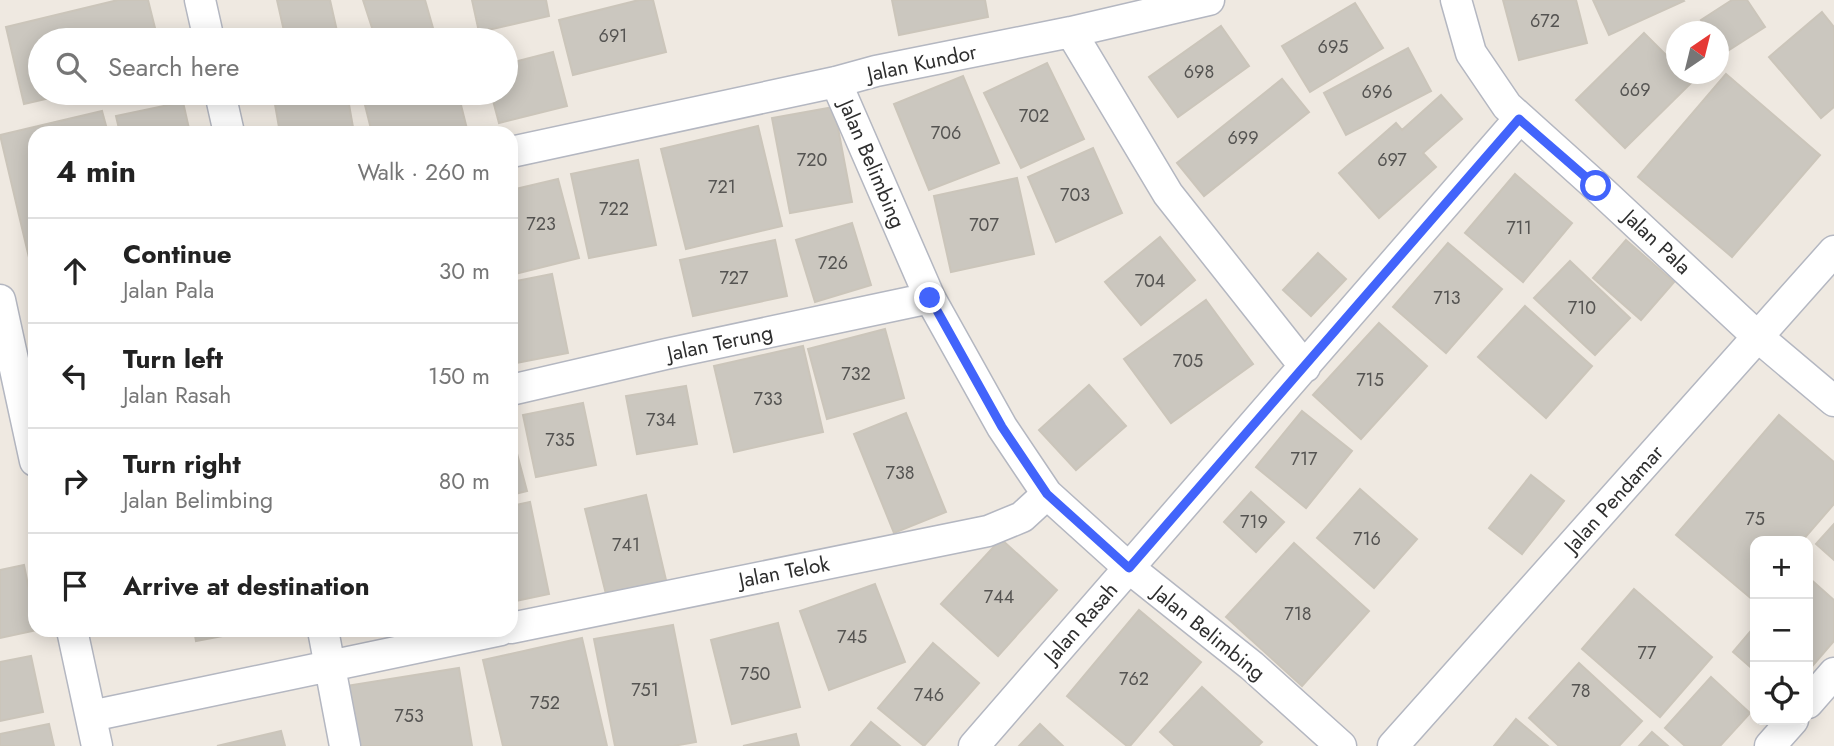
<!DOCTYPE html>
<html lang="en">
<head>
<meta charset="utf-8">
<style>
	body { margin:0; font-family:Jost,sans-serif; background:#f2f2f2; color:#222 }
	.controls { position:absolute; right:21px; bottom:21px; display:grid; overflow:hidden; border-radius:14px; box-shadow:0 4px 18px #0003 }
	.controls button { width:63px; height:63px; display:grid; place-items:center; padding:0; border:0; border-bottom:2px solid #e0e0e0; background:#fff; color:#222; font:35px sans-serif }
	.compass { position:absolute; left:1666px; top:21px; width:63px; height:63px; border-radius:50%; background:#fff; box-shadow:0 4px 18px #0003; rotate:35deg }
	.stop { position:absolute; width:21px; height:21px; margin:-16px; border:5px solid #4264fb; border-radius:50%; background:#fff }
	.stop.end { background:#4264fb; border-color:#fff; box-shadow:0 2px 7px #0008 }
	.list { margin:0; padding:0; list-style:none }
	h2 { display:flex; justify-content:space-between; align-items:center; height:91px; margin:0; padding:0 28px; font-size:30px }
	h2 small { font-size:23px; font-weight:400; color:#767676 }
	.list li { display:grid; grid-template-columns:46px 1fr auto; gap:21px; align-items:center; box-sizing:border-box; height:105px; padding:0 28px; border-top:2px solid #e0e0e0 }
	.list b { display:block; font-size:26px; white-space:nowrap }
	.list p { margin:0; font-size:23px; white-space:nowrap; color:#767676 }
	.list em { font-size:23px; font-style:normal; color:#767676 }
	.icon { flex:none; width:38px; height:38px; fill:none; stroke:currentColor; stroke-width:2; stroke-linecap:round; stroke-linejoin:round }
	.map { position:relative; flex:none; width:1834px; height:746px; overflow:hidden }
	.search { position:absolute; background:#fff; box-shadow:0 4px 18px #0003; left:28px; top:28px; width:490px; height:77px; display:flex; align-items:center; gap:18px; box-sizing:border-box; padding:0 24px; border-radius:38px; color:#767676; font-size:26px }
	.panel { position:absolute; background:#fff; box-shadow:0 4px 18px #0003; left:28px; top:126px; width:490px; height:511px; border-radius:21px }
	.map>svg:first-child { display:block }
	.building { fill:#cbc7bf; stroke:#cbc5ba; stroke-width:2 }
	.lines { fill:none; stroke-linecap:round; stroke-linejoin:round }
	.minor-casing { stroke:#b4b7c1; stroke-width:33 }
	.minor { stroke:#fff; stroke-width:30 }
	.route { stroke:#4264fb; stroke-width:9 }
	.labels { text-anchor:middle; stroke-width:5; stroke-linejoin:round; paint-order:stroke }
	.number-label { font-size:18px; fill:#555452 }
	.street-label { font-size:21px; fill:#2e2e2e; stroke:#fff }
</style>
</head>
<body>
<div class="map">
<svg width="1834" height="746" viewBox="0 0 1834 746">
	<rect width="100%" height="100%" fill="#efe9e1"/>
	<path class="building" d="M118 0H148L158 40H40V93H71L24 104 6 27Z
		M277 0H330L339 40H286Z
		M363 0H425L433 28 392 40H376Z
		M472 0H546L549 16 479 32Z
		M639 0H653L666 52 573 75 559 20Z
		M892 0H985L988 17 899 35Z
		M1503 0H1576L1587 43 1519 60Z
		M1593 0H1683L1684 1 1609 35Z
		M1732 0H1747L1765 27 1723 54 1718 47V32H1709L1701 20Z
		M1355 3 1383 48 1310 92 1282 46Z
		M1822 12 1834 27V107L1821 118 1769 57Z
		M1221 26 1249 66 1178 117 1149 77Z
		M1644 33 1676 65V74H1685L1693 81 1625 148 1576 100Z
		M1408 48 1431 91 1346 135 1324 93Z
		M553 52 567 106 499 123 491 93H506V64Z
		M1047 63 1084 139 1021 168 984 93Z
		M1726 74 1820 155 1732 257 1638 177Z
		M963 76 999 163 929 190 894 104Z
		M1282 79 1309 112 1204 196 1177 163Z
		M273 93H347L354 133H280Z
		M362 93H458L468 133H372Z
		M1441 95 1462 119 1423 153 1436 167 1379 218 1339 173 1396 123 1402 130Z
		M183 102 190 133H120L116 116Z
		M834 107 852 202 790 213 772 118Z
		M102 111 108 133H35V265L31 266 0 135Z
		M758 126 782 226 686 249 661 149Z
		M1093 148 1122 213 1056 242 1028 177Z
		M638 160 656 245 589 258 571 174Z
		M1515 174 1572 223 1523 282 1465 233Z
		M1017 178 1034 254 951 272 934 196Z
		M558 179 579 258 511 275V190Z
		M852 223 871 285 815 302 796 240Z
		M1160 237 1195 280 1141 325 1105 282Z
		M775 240 787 296 693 316 680 260Z
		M1626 240 1674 282 1641 320 1593 278Z
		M1448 243 1502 289 1446 353 1393 307Z
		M1318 253 1346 279 1311 316 1283 290Z
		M1570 261 1630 318 1595 355 1534 298Z
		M552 274 568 353 511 364V282Z
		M1206 300 1253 364 1171 423 1124 359Z
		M1525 306 1592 366 1546 418 1478 357Z
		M1379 323 1427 366 1361 439 1313 395Z
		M885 329 904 398 827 419 808 349Z
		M803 346 823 432 734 452 714 366Z
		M1089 385 1126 426 1076 470 1039 430Z
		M686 386 697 444 637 454 626 396Z
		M583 403 596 465 536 477 523 415Z
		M1302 411 1352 451 1306 508 1256 467Z
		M906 413 946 512 894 533 854 434Z
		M1779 415 1834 462V504L1802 541H1755V597L1753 600 1676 535Z
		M511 431 527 491 511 495Z
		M1531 475 1564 501 1522 554 1489 528Z
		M1360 489 1417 539 1374 588 1317 538Z
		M1251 492 1284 522 1256 552 1224 522Z
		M646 495 666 580 606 594 585 509Z
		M530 502 549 594 511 602V506Z
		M1834 524V560L1816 544Z
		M1001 539 1057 590 998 656 941 604Z
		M1294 543 1369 611 1302 686 1226 617Z
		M24 565 37 630 0 638V570Z
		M1808 577 1834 600V641L1808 671Z
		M875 584 905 662 829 690 800 611Z
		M1634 589 1712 657 1660 717 1582 649Z
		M1139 610 1201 662 1130 746H1127L1067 696Z
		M778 623 800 707 732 724 711 640Z
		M673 625 696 742 673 746H615L594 639Z
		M1755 626V671L1733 652Z
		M194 630H254L196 641Z
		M582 638 607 746H503L483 660Z
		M933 643 979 683 924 746 878 708Z
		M31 656 43 712 0 721V662Z
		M1579 663 1642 721 1619 746H1559L1529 718Z
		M459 668 472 746H356L346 686Z
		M1711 677 1750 713 1720 746H1685L1665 728Z
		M1202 687 1262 742 1258 746H1175L1160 732Z
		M1516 719 1548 746H1494Z
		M871 722 900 746H851Z
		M49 724 54 746H0V734Z
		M1040 724 1063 746H1019Z
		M281 731 285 746H217Z
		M1652 732 1668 746H1639Z
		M796 734 799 746H743Z"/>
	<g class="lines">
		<g class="minor-casing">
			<path id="minor" d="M200 0 209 40
				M1456 0 1471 53 1507 106 1596 186 1758 337 1834 401
				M1071 32 1168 194 1305 367
				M836 82 930 298 1002 427 1047 494 1129 568 1252 666 1341 746
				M220 93 229 133
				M511 152 836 82 876 71 1071 32 1209 0
				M0 300 35 461
				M511 390 666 354 930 298
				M511 628 988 531 1022 517 1047 494
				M72 630 97 746
				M323 630 345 746
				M1808 703 1834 673
				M91 716 501 630
				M974 746 1519 119
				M1393 746 1834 251
				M1770 746 1793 720"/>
		</g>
		<use href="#minor" class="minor"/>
	</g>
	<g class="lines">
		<path class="route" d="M930 298 1002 427 1047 494 1129 568 1519 119 1596 186"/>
	</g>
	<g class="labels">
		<g class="number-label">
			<text x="1545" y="27">672</text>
			<text x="613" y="42">691</text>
			<text x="1333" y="53">695</text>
			<text x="1199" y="78">698</text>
			<text x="1635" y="96">669</text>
			<text x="1377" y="98">696</text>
			<text x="1034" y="122">702</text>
			<text x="946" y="139">706</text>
			<text x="1243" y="144">699</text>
			<text x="812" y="166">720</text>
			<text x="1392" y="166">697</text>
			<text x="722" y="193">721</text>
			<text x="1075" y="201">703</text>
			<text x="614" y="215">722</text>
			<text x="541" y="230">723</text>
			<text x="984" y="231">707</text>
			<text x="1519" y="234">711</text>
			<text x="833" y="269">726</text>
			<text x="734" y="284">727</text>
			<text x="1150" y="287">704</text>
			<text x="1447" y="304">713</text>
			<text x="1582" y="314">710</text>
			<text x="1188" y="367">705</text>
			<text x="856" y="380">732</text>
			<text x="1370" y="386">715</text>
			<text x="768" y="405">733</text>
			<text x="661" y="426">734</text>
			<text x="560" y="446">735</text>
			<text x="1304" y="465">717</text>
			<text x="900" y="479">738</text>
			<text x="1755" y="525">75</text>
			<text x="1254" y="528">719</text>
			<text x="1367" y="545">716</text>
			<text x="626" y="551">741</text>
			<text x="999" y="603">744</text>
			<text x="1298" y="620">718</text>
			<text x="852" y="643">745</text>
			<text x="1647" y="659">77</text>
			<text x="755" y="680">750</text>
			<text x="1134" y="685">762</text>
			<text x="645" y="696">751</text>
			<text x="1581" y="697">78</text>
			<text x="929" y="701">746</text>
			<text x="545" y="709">752</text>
			<text x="409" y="722">753</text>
		</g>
		<g class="street-label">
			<text transform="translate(922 63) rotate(-12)" y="7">Jalan Kundor</text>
			<text transform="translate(872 164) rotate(67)" y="7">Jalan Belimbing</text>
			<text transform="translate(1657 242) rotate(43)" y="7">Jalan Pala</text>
			<text transform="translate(720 343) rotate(-12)" y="7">Jalan Terung</text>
			<text transform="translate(1614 499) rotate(-48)" y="7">Jalan Pendamar</text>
			<text transform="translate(784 572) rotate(-11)" y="7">Jalan Telok</text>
			<text transform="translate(1081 623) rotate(-49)" y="7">Jalan Rasah</text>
			<text transform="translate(1209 633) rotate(39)" y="7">Jalan Belimbing</text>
		</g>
	</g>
</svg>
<div class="controls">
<button>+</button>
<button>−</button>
<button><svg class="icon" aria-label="locate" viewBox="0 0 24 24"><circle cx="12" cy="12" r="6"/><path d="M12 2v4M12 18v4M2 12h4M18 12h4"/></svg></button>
</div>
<svg class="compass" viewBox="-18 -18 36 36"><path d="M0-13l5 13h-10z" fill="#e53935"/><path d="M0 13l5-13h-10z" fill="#767676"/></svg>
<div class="stop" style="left:1596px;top:186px"></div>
<div class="stop end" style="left:930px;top:298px"></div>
<div class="search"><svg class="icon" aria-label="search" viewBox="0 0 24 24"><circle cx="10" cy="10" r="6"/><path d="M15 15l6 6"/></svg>Search here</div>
<section class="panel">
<h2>4 min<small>Walk · 260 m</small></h2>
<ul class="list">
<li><svg class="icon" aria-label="ahead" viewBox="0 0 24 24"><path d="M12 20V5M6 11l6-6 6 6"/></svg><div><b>Continue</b><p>Jalan Pala</p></div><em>30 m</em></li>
<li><svg class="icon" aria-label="left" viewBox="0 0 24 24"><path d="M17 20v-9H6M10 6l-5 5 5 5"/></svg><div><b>Turn left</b><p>Jalan Rasah</p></div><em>150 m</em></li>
<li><svg class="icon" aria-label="right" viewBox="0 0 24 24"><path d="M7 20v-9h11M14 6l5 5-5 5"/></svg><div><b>Turn right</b><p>Jalan Belimbing</p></div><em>80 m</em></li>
<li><svg class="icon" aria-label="arrive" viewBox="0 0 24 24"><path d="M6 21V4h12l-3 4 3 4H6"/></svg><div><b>Arrive at destination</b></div></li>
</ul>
</section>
</div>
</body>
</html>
